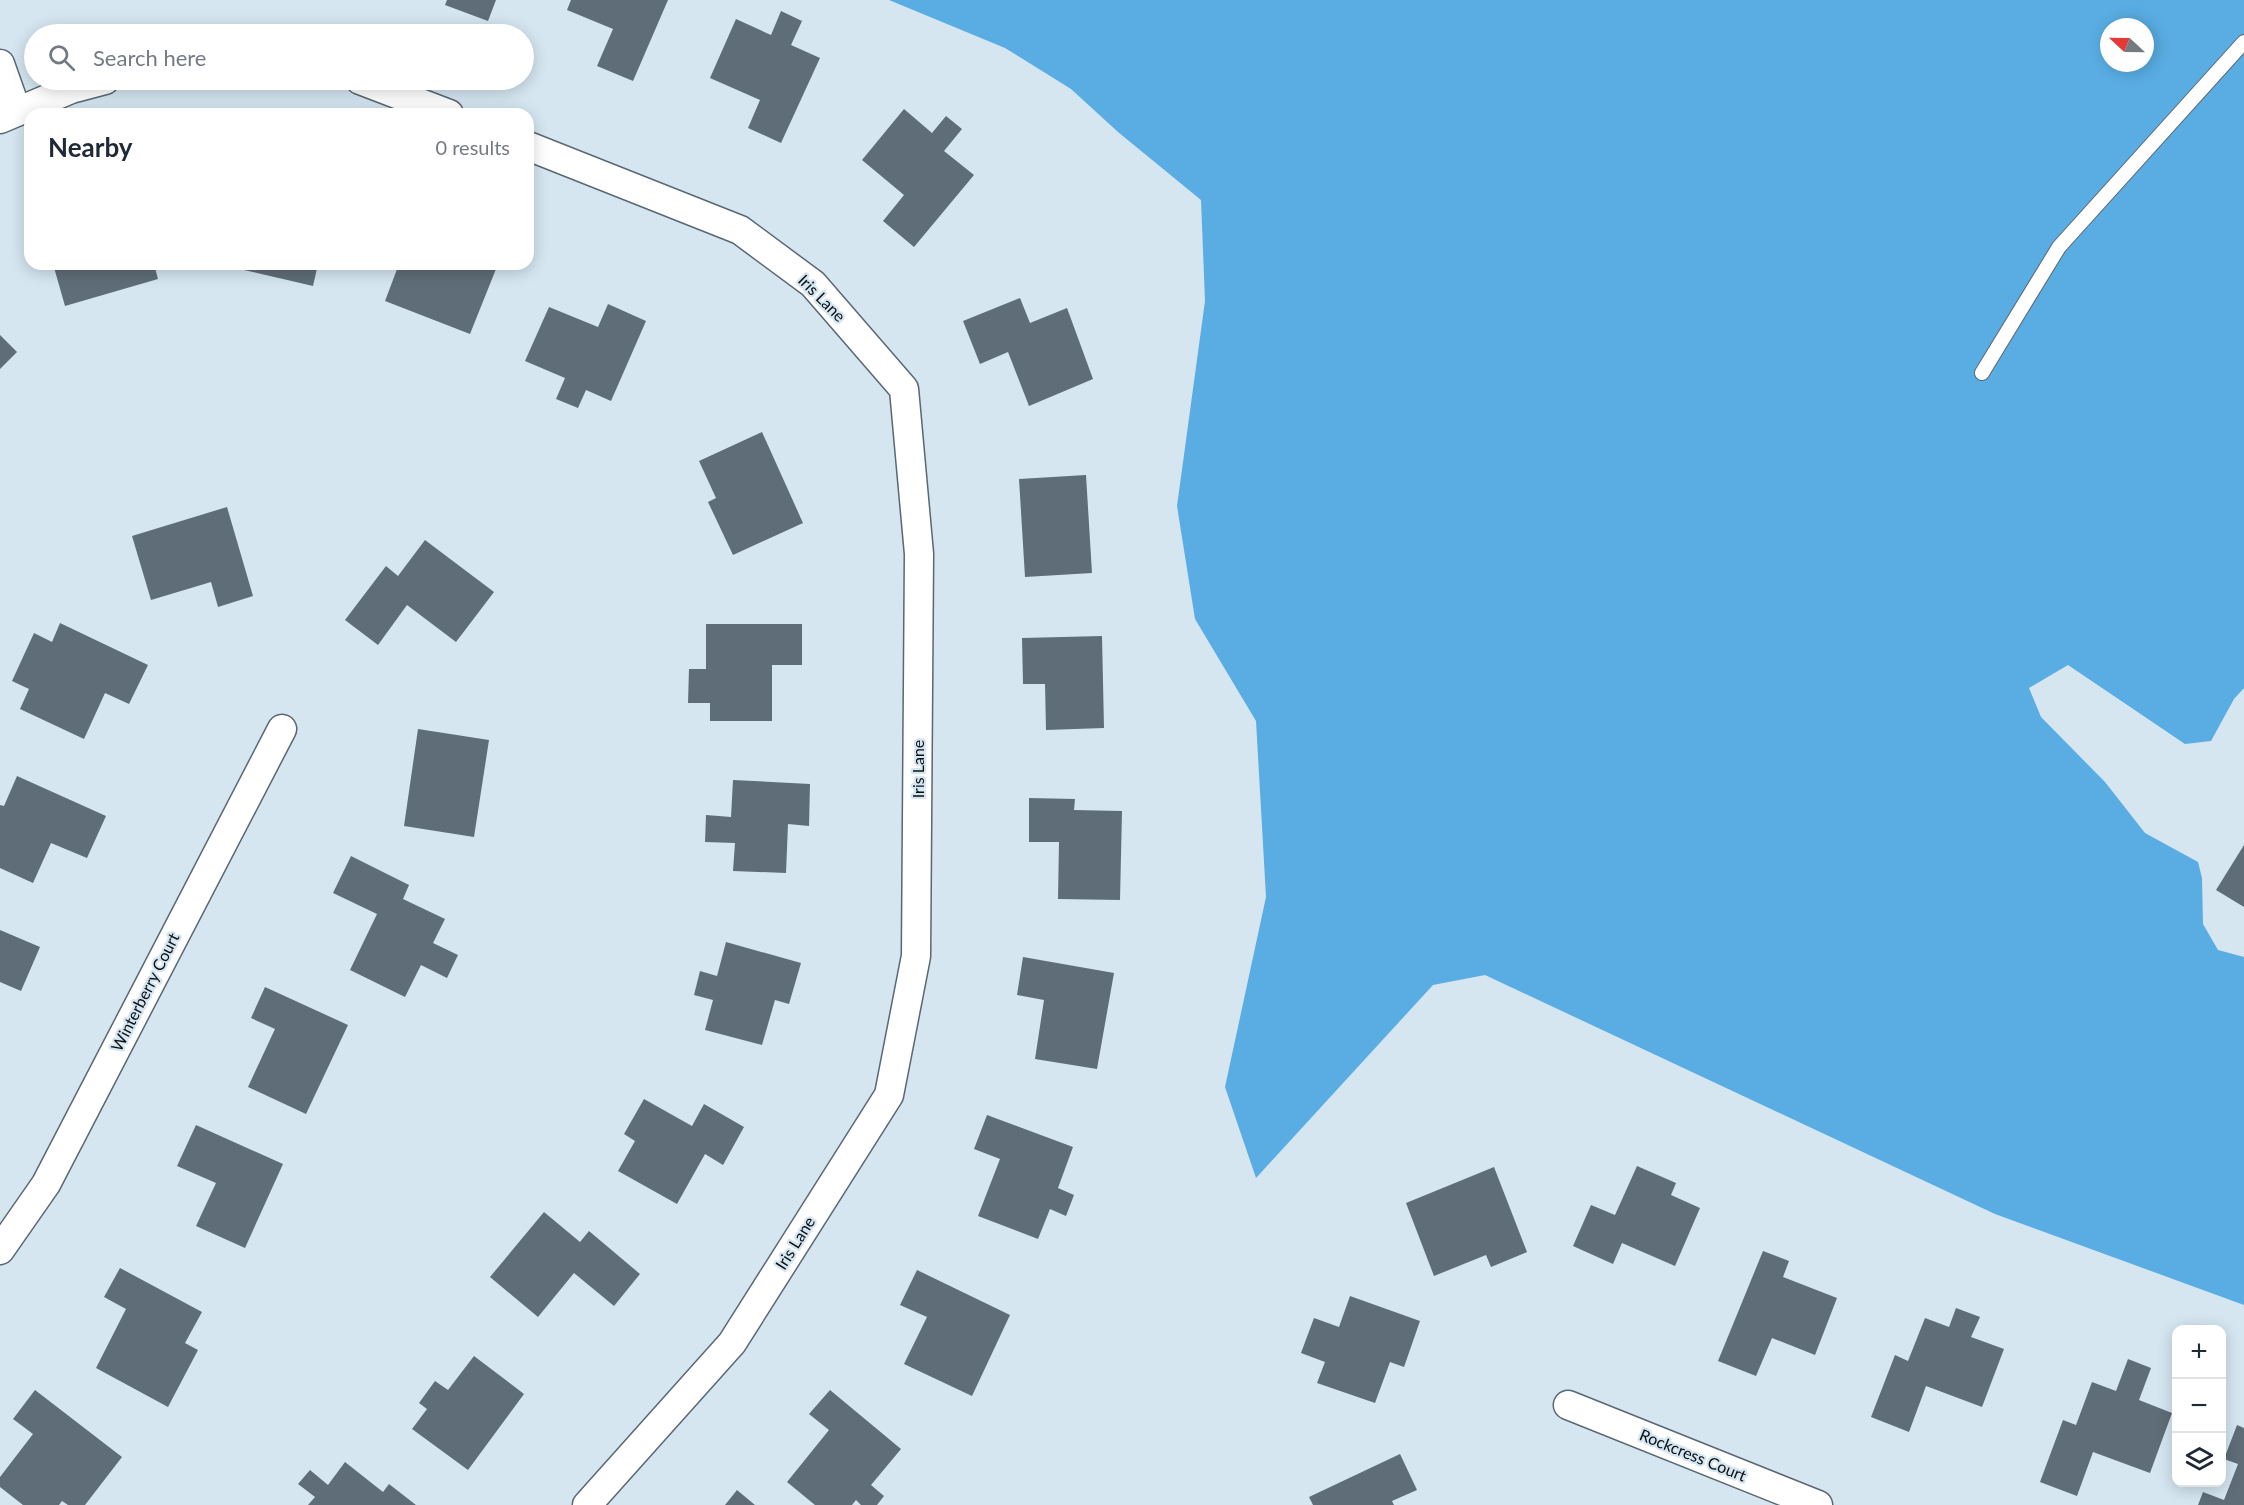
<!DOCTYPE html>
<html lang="en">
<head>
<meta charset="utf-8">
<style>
	body { margin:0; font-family:Lato,sans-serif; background:#f2f2f3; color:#1f2937 }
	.controls { position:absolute; right:18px; bottom:18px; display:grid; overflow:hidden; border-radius:12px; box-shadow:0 3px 15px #0003 }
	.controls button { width:54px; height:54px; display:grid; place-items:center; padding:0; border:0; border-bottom:2px solid #e0e1e3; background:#fff; color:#1f2937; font:30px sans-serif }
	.compass { position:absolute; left:2100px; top:18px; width:54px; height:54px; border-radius:50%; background:#fff; box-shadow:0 3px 15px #0003; rotate:292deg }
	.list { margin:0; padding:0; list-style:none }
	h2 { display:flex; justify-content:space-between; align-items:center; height:78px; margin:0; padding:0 24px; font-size:26px }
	h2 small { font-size:20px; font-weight:400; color:#747a83 }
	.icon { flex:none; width:33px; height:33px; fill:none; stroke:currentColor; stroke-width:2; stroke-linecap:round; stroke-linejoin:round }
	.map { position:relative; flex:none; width:2244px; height:1505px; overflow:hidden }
	.search { position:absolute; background:#fff; box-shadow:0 3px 15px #0003; left:24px; top:24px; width:510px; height:66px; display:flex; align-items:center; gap:15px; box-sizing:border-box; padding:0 21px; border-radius:33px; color:#747a83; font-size:22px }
	.panel { position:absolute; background:#fff; box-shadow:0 3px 15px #0003; left:24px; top:108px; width:510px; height:162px; border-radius:18px }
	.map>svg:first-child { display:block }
	.forest { fill:#59ade3; fill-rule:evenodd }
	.building { fill:#5f6d78 }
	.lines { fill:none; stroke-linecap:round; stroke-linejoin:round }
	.service-casing { stroke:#596872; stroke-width:16 }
	.minor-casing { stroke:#596872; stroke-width:31 }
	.service { stroke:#fff; stroke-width:14 }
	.minor { stroke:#fff; stroke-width:28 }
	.labels { text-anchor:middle; stroke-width:4.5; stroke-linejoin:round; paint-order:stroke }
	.street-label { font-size:16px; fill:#090f13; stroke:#d5e6f1 }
</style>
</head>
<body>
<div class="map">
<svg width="2244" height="1505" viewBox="0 0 2244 1505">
	<rect width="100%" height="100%" fill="#d5e6f1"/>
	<path class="forest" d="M889 0H2244V688L2234 699 2211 741 2185 744 2068 665 2029 688 2041 717 2105 782 2145 833 2198 862 2202 878 2203 924 2218 950 2244 957V1305L1995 1214 1485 975 1433 985 1256 1178 1225 1087 1266 897 1256 721 1195 619 1177 506 1205 301 1201 200 1118 132 1071 89 1005 48ZM2109 27H2145V63H2109Z"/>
	<path class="building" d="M447 0H496L488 21 445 5Z
		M571 0H668L633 81 597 66 613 29 567 10Z
		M781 11 802 21 791 45 820 58 781 143 748 128 760 100 710 78 736 19 771 35Z
		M904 109 932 133 946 116 962 129 944 151 974 175 914 247 883 221 904 195 862 160Z
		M53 264H154L158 279 65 306Z
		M218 264H318L313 286Z
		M399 264H438L447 267 448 264H498L470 334 385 301Z
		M1020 298 1030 323 1067 308 1093 379 1029 406 1008 352 980 364 963 321Z
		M608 304 646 321 611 401 586 390 578 408 556 399 565 378 525 361 549 307 598 327Z
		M0 335 17 352 0 369Z
		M762 432 803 523 733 555 708 502 716 498 699 461Z
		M1086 475 1092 573 1025 577 1019 479Z
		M227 507 253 596 218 607 211 582 151 600 132 536Z
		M425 540 494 592 456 642 407 605 378 645 345 620 386 566 398 576Z
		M60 623 148 665 129 704 105 693 84 739 20 709 29 689 12 681 34 633 52 642Z
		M706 624H802V665H772V721H710V703H688L689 669H706Z
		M1102 636 1104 728 1046 730 1045 684H1023L1022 638Z
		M418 729 489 740 474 837 404 826Z
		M17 776 106 816 87 858 51 843 33 883 0 868V805L4 806Z
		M733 780 810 784 809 826 788 824 786 873 733 871 735 843 705 842 706 815 731 817Z
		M1029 798 1075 799 1074 810 1122 811 1120 900 1058 899 1059 842H1029Z
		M2244 845V907L2216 890Z
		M351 856 409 885 403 899 445 919 433 943 458 955 447 978 421 965 405 997 350 970 377 914 333 893Z
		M0 930 40 947 21 991 0 982Z
		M726 942 801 963 789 1004 775 1000 762 1045 705 1030 713 1000 694 995 700 971 717 976Z
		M1023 957 1114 973 1097 1069 1035 1059 1044 1000 1017 995Z
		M265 987 348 1025 306 1114 248 1087 275 1029 251 1018Z
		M644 1099 692 1126 704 1104 744 1127 723 1165 705 1154 677 1204 618 1171 635 1141 624 1134Z
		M987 1115 1073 1147 1058 1188 1074 1195 1066 1216 1050 1209 1038 1239 978 1216 1000 1159 974 1149Z
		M196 1125 283 1164 245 1248 196 1226 216 1183 177 1166Z
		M1637 1166 1676 1183 1671 1195 1700 1208 1675 1266 1622 1243 1613 1264 1573 1246 1591 1205 1615 1215Z
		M1494 1167 1527 1252 1491 1267 1486 1255 1434 1276 1406 1203Z
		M544 1212 580 1242 589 1231 640 1274 614 1306 574 1273 538 1317 490 1277Z
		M1763 1251 1789 1261 1783 1277 1837 1298 1815 1355 1772 1338 1756 1376 1718 1361Z
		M120 1268 202 1312 185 1343 198 1350 168 1407 96 1368 126 1309 104 1297Z
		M917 1270 1010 1315 972 1396 904 1364 927 1317 900 1305Z
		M1350 1296 1420 1321 1404 1367 1390 1362 1375 1403 1317 1383 1325 1362 1301 1353 1314 1318 1339 1327Z
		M1956 1308 1980 1317 1971 1337 2004 1349 1982 1407 1926 1386 1909 1432 1871 1417 1895 1355 1908 1361 1925 1318 1949 1327Z
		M474 1356 524 1394 468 1470 412 1429 427 1409 419 1403 435 1381 448 1390Z
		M2128 1359 2151 1368 2139 1400 2172 1413 2150 1473 2093 1452 2077 1496 2040 1482 2063 1420 2076 1425 2092 1382 2116 1391Z
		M35 1390 122 1457 85 1505H68L62 1501 59 1505H23L0 1487V1477L33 1434 13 1419Z
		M830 1390 901 1449 871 1485 884 1496 877 1505H861L856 1500 852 1505H815L787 1482 829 1430 809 1414Z
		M2237 1425 2244 1428V1505H2198L2203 1492 2224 1500 2238 1464 2224 1459Z
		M1400 1454 1417 1490 1392 1501 1394 1505H1313L1309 1497Z
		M345 1462 383 1492 389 1484 416 1505H308L315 1497 298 1484 310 1470 328 1485Z
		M737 1490 755 1505H725Z"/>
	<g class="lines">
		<g class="service-casing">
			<path id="service" d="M1982 373 2059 247 2244 42"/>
		</g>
		<g class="minor-casing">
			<path id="minor" d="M0 64 17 112
				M360 80 449 114
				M0 119 71 89 105 80
				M528 146 740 230 813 284 904 389 919 554 916 956 889 1095 732 1343 587 1505
				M0 1250 46 1184 282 729
				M1568 1405 1818 1505"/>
		</g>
		<use href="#service" class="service"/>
		<use href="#minor" class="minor"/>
	</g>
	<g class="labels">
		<g class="street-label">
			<text transform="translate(822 298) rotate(45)" y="6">Iris Lane</text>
			<text transform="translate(918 769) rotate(-90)" y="6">Iris Lane</text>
			<text transform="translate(145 992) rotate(-63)" y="6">Winterberry Court</text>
			<text transform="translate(795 1243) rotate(-58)" y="6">Iris Lane</text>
			<text transform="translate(1693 1455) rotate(22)" y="6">Rockcress Court</text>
		</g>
	</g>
</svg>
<div class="controls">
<button>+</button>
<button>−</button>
<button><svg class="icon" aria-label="layers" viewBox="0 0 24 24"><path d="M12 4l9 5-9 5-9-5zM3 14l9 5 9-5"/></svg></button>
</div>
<svg class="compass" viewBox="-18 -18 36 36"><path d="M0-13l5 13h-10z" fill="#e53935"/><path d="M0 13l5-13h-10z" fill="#747a83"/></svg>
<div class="search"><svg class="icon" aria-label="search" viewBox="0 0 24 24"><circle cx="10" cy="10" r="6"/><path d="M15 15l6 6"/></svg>Search here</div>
<section class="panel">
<h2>Nearby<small>0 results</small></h2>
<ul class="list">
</ul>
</section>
</div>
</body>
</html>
